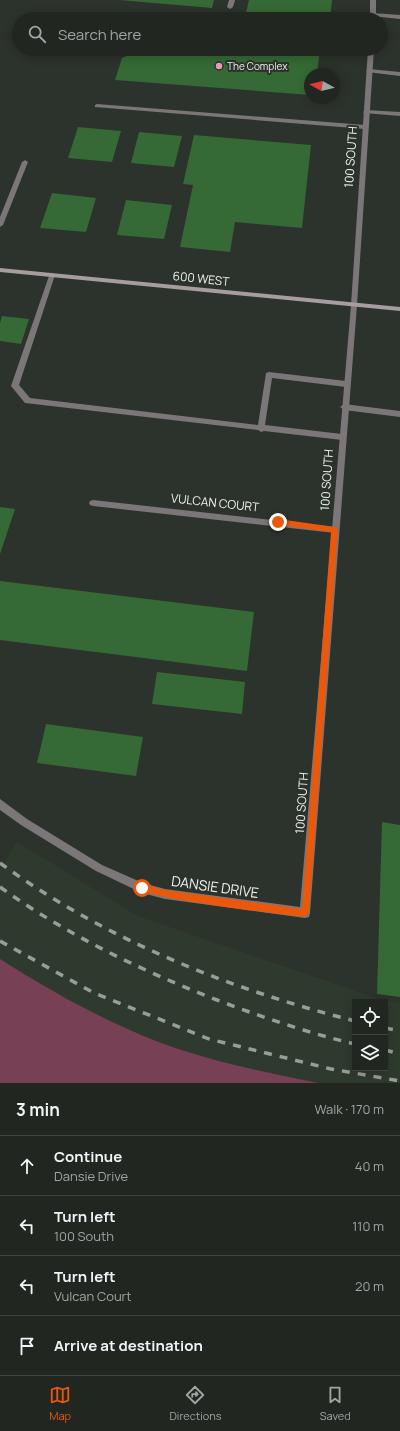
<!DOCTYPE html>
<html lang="en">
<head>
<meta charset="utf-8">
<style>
	body { margin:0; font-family:Manrope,sans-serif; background:#2d322e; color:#f1f3f6 }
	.controls { position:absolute; right:12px; bottom:12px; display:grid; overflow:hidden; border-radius:0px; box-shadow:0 2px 10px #0003 }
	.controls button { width:36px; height:36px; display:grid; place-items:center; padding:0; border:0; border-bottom:1px solid #3e433f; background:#212621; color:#f1f3f6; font:20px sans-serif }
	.compass { position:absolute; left:304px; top:68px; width:36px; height:36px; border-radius:50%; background:#212621; box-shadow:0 2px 10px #0003; rotate:278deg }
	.stop { position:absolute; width:12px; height:12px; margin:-9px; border:3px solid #ea580c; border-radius:50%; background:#fff }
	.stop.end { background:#ea580c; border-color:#fff; box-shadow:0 1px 4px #0008 }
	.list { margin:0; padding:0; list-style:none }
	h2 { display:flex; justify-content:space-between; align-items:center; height:52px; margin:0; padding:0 16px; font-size:17px }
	h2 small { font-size:13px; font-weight:400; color:#a2a5a5 }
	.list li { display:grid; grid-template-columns:26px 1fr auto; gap:12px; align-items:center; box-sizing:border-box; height:60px; padding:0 16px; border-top:1px solid #3e433f }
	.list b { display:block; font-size:15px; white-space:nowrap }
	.list p { margin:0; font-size:13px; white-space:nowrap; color:#a2a5a5 }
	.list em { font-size:13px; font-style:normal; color:#a2a5a5 }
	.icon { flex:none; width:22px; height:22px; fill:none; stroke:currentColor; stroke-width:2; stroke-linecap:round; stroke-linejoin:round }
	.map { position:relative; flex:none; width:400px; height:1083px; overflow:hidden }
	.search { position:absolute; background:#212621; box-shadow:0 2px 10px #0003; left:12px; right:12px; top:12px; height:44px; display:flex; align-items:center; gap:10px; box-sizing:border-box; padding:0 14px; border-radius:22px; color:#a2a5a5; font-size:15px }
	.sheet { height:292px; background:#212621 }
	nav { display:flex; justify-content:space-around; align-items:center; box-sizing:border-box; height:56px; border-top:1px solid #3e433f; background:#212621; font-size:11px; color:#a2a5a5 }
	nav a { display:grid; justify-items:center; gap:2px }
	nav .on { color:#ea580c }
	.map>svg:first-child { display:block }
	.built { fill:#2f3a2f; fill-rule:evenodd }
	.green { fill:#784054 }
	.building { fill:#356935 }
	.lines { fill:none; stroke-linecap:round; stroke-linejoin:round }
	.lane { fill:#7b7677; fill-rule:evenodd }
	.street { fill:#7b7677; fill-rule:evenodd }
	.secondary { fill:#a59d9f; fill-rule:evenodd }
	.rail { stroke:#989d98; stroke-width:3.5; stroke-dasharray:8 8; stroke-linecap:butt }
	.route { fill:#ea580c }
	.poi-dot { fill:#f09ab7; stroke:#2c322c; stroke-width:1.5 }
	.labels { text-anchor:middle; stroke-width:4; stroke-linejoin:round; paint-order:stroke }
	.far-poi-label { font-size:10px; fill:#f0f4f0; stroke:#2c322c; text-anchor:start }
	.street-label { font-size:12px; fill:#f0f4f0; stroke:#2c322c }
	.near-street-label { font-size:14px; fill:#f0f4f0; stroke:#2c322c }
</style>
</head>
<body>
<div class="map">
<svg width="400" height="1083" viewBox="0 0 400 1083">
	<rect width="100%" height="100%" fill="#2c322c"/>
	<path class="built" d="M17 842 138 916 376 998 400 1003V1083H0V869ZM355 1002H385V1068H355Z"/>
	<path class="green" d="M0 959C50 991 101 1019 156 1041 208 1061 264 1072 318 1083H0Z"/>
	<path class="building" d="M119 0H214L212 8Z
		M249 0H332L330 19H212L213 15 245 17Z
		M143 49H320L317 74H310V95L115 80 122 58Z
		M78 127 121 131 112 162 68 158Z
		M139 132 182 136 174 167 131 163Z
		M194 135 311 145 302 228 235 222 230 252 180 247 193 185 183 184Z
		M52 193 96 198 86 232 40 228Z
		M126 200 172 205 164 239 117 235Z
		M2 316 29 319 21 344 0 341V323Z
		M0 507 15 509 0 554Z
		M0 581 254 612 247 671 0 640Z
		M157 672 245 682 242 714 152 704Z
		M46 724 143 737 136 776 37 763Z
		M382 822 400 825V997L377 994Z"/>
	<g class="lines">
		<path class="lane" d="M229 0H235L233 7 230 9 227 7Z
			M373 13 400 15V19L371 16 370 15Z
			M369 69 400 72V76L367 72 366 71Z
			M97 104 365 125 368 127 365 129 95 107V105Z
			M366 110 400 112V116L364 113 363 112Z
			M25 160 28 162 3 225 0 227V217L22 162Z
			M50 273H52L55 275 19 385 30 398 258 425 266 373 269 372 346 381 350 384 346 387 272 378 265 425 342 434 346 437 345 439 342 440 264 431 261 432 258 430 25 403 11 386Z
			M344 404 400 411V417L344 410 340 407Z
			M93 500 335 527 338 528 339 530 338 532 335 533 93 506 90 505 89 503 90 501Z"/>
		<path class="street" d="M370 0H376V19H370Z
			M368 49H374L357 305 310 913 309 917 305 918 165 899 142 893 96 871 21 825 0 810V799L27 819 102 865 143 883 165 889 300 907 351 305Z"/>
		<path class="secondary" d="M0 268 400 307V311L0 272Z"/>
		<path class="rail" d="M0 863C106 940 229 989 355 1021
			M0 887C67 935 140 970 217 1000 262 1017 308 1033 355 1044
			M0 941 94 993 209 1039 331 1069 400 1081
			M385 1028 400 1031
			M385 1050 400 1054"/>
	</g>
	<path class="route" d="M278 519 335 527 338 530 309 913 305 917C285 915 142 898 138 888L142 884 165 890 302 909 331 532 278 525 275 522Z"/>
	<circle class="poi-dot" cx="219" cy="66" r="4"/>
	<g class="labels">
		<g class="far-poi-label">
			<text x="227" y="70">The Complex</text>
		</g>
		<g class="street-label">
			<text transform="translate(351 157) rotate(-86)" y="4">100 SOUTH</text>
			<text transform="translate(201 279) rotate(6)" y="4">600 WEST</text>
			<text transform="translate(327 480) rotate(-86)" y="4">100 SOUTH</text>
			<text transform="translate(215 503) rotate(6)" y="4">VULCAN COURT</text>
			<text transform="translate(302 803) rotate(-86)" y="4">100 SOUTH</text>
		</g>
		<g class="near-street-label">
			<text transform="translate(215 887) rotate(8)" y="5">DANSIE DRIVE</text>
		</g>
	</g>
</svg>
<div class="controls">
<button><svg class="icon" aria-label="locate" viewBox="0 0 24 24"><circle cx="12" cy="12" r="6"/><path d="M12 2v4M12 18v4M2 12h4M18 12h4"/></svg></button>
<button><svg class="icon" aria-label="layers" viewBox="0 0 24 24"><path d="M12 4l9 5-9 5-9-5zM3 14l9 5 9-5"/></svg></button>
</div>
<svg class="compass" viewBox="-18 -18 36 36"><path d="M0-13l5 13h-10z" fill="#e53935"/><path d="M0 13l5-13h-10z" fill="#a2a5a5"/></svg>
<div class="stop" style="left:142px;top:888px"></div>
<div class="stop end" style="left:278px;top:522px"></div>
<div class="search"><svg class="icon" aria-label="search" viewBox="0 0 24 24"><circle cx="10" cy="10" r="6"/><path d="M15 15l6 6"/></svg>Search here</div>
</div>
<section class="sheet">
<h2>3 min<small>Walk · 170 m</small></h2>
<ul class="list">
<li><svg class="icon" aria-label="ahead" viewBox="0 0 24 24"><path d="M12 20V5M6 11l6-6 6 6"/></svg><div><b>Continue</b><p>Dansie Drive</p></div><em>40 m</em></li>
<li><svg class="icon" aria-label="left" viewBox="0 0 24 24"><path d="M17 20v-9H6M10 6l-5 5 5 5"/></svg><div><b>Turn left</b><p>100 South</p></div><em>110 m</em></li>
<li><svg class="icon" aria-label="left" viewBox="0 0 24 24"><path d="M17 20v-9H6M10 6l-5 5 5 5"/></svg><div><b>Turn left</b><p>Vulcan Court</p></div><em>20 m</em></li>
<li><svg class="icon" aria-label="arrive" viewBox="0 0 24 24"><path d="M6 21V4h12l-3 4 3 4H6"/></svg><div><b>Arrive at destination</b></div></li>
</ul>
</section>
<nav>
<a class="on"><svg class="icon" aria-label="map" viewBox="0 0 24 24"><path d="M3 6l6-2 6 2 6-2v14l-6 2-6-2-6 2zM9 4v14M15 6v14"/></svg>Map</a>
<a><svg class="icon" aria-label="directions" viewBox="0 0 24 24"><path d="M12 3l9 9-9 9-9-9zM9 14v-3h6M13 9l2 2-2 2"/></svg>Directions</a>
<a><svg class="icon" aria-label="saved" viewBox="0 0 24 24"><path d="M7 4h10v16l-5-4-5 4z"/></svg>Saved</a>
</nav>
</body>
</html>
